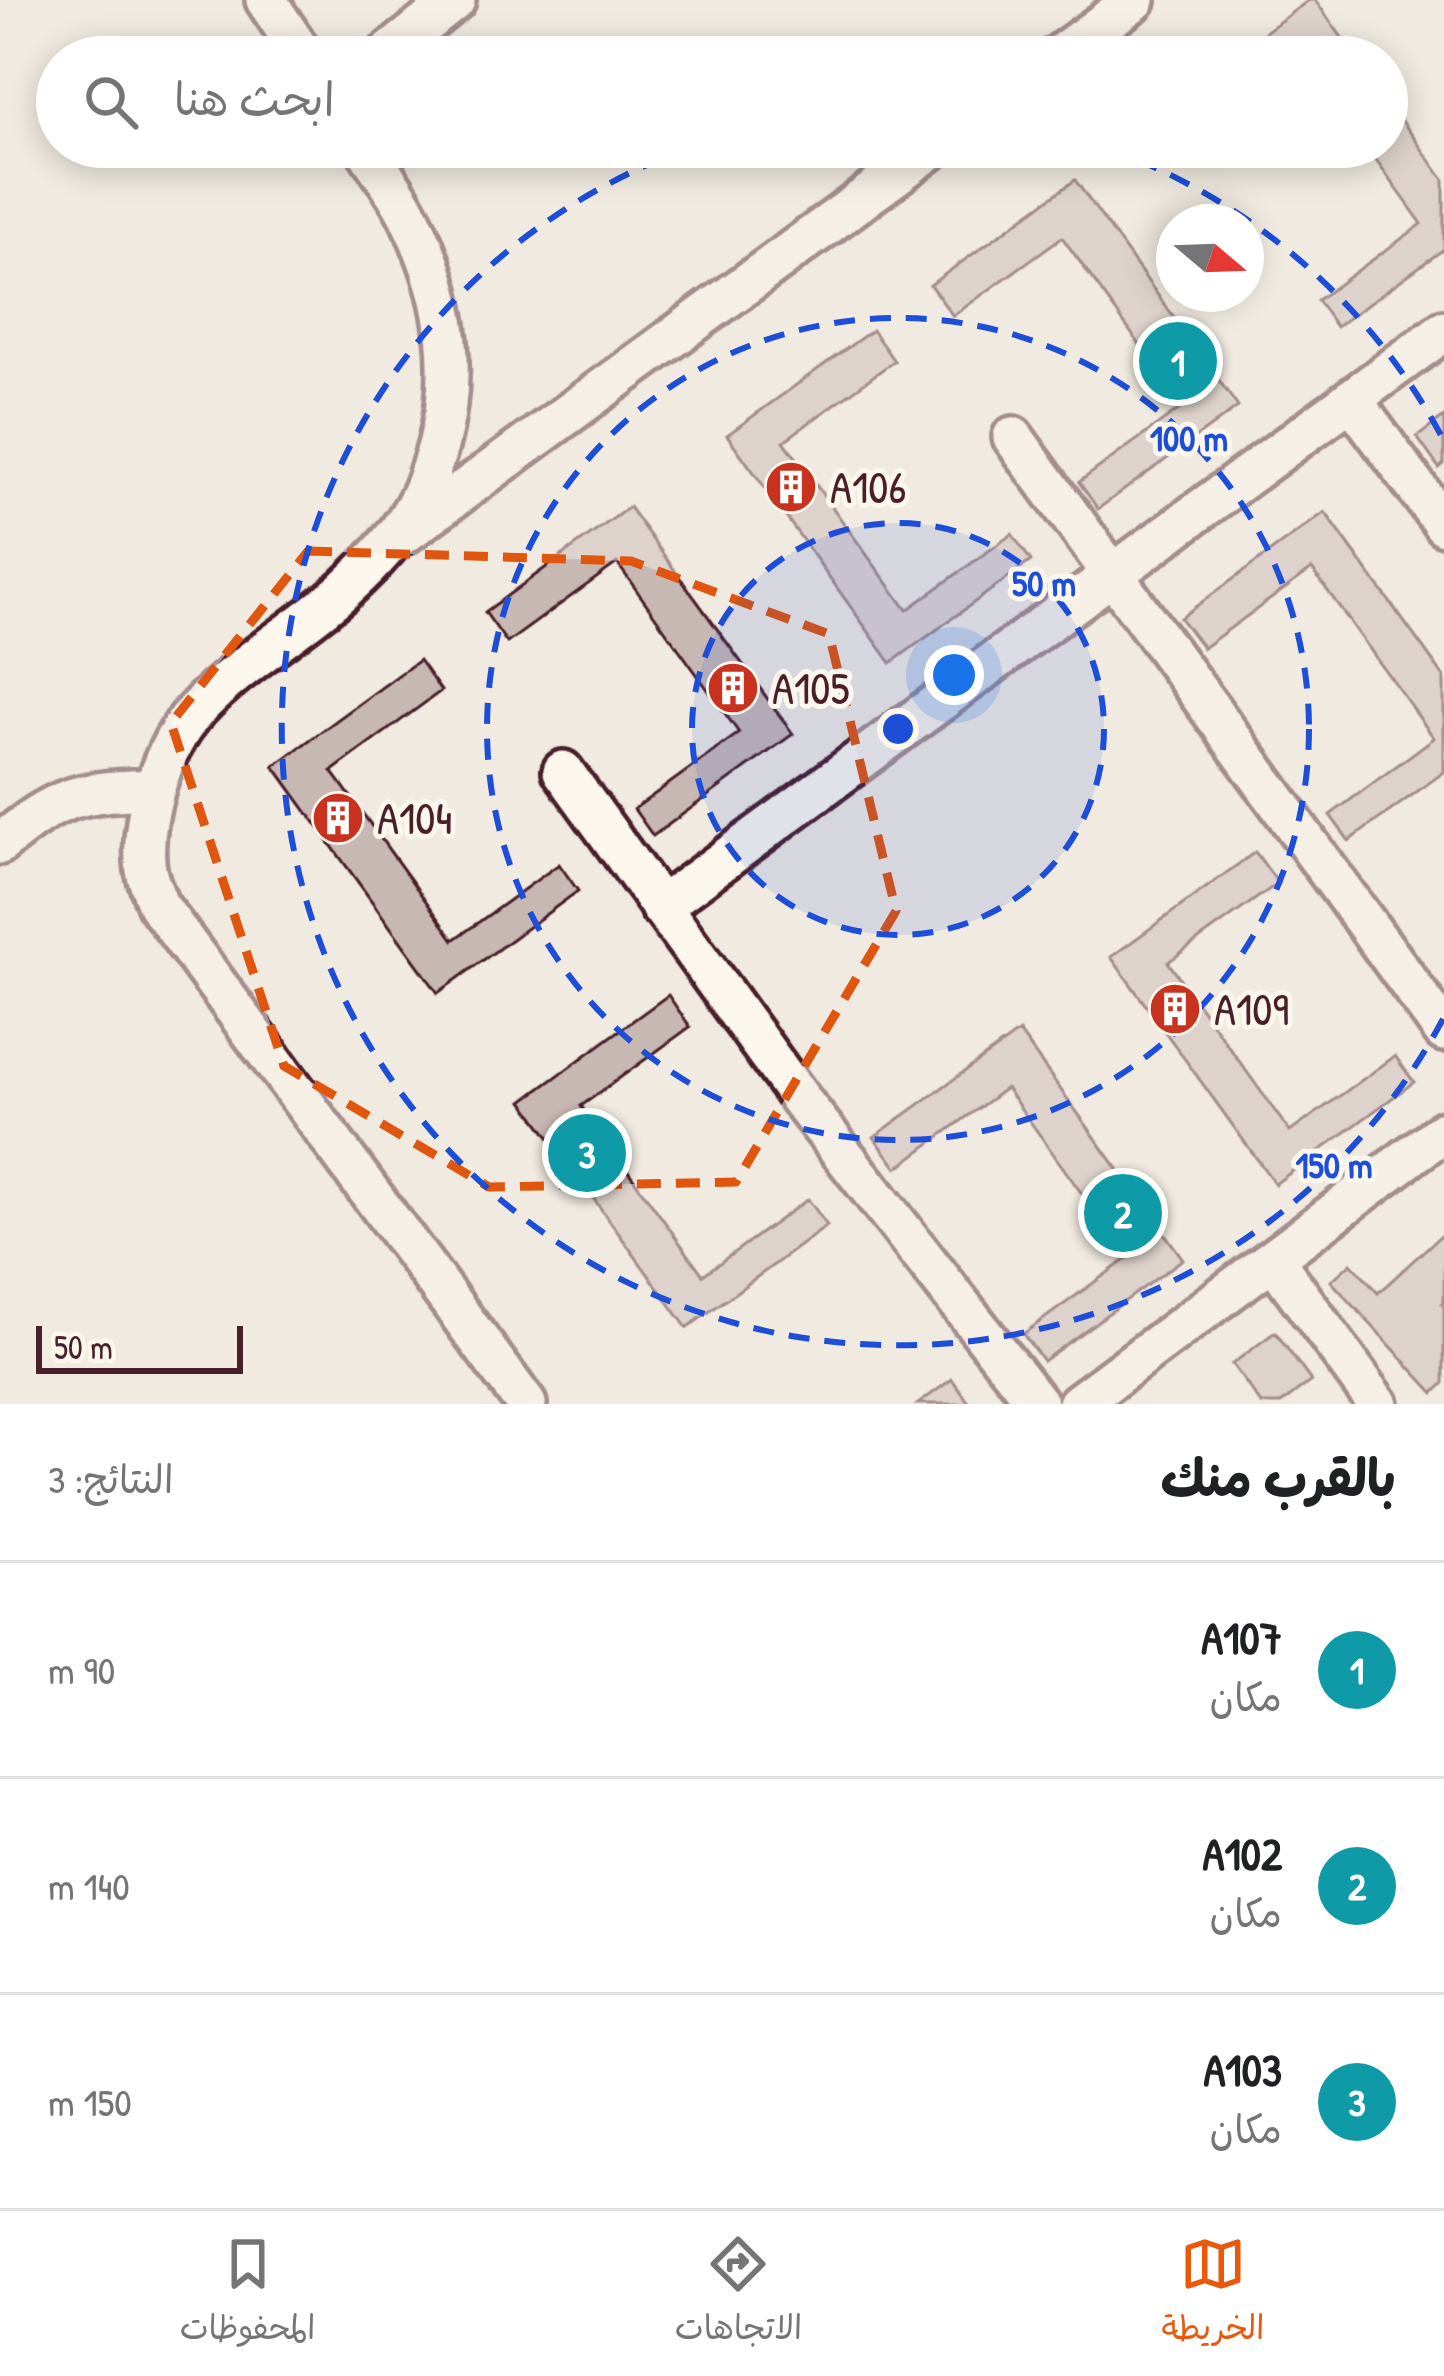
<!DOCTYPE html>
<html lang="ar">
<head>
<meta charset="utf-8">
<style>
	body { margin:0; font-family:"Patrick Hand","Playpen Sans Arabic",sans-serif; background:#f2f2f2; color:#202124; direction:rtl }
	.compass { position:absolute; left:1156px; top:204px; width:108px; height:108px; border-radius:50%; background:#fff; box-shadow:0 6px 30px #0003; rotate:109deg }
	.scale { position:absolute; left:36px; bottom:30px; width:207px; box-sizing:border-box; padding-left:12px; border:6px solid #4a1f2b; border-top:0; font-size:33px; line-height:42px; white-space:nowrap; color:#4a1f2b; -webkit-text-stroke:9px #fbf7ec; paint-order:stroke }
	.you { position:absolute; left:954px; top:675px; width:42px; height:42px; margin:-30px; border:9px solid #fff; border-radius:50%; background:#1a73e8; box-shadow:0 0 0 18px #1a73e833 }
	.badge { display:grid; place-items:center; width:78px; height:78px; border-radius:50%; background:#ea580c; color:#fff; font-size:39px; font-weight:700 }
	.pin { position:absolute; translate:-50% -50%; border:6px solid #fff; box-shadow:0 3px 12px #0006 }
	.list { margin:0; padding:0; list-style:none }
	h2 { display:flex; justify-content:space-between; align-items:center; height:156px; margin:0; padding:0 48px; font-size:51px }
	h2 small { font-size:39px; font-weight:400; color:#757577 }
	.list li { display:grid; grid-template-columns:78px 1fr auto; gap:36px; align-items:center; box-sizing:border-box; height:216px; padding:0 48px; border-top:3px solid #e0e0e0 }
	.list b { display:block; font-size:45px; white-space:nowrap }
	.list p { margin:0; font-size:39px; white-space:nowrap; color:#757577 }
	.list em { font-size:39px; font-style:normal; color:#757577 }
	.icon { flex:none; width:66px; height:66px; fill:none; stroke:currentColor; stroke-width:2; stroke-linecap:round; stroke-linejoin:round }
	.map { position:relative; flex:none; width:1444px; height:1404px; overflow:hidden; direction:ltr }
	.search { position:absolute; background:#fff; box-shadow:0 6px 30px #0003; left:36px; right:36px; top:36px; height:132px; display:flex; align-items:center; gap:30px; box-sizing:border-box; padding:0 42px; border-radius:66px; color:#757577; font-size:45px }
	.sheet { height:804px; background:#fff }
	nav { display:flex; justify-content:space-around; align-items:center; box-sizing:border-box; height:168px; border-top:3px solid #e0e0e0; background:#fff; font-size:33px; color:#757577 }
	nav a { display:grid; justify-items:center; gap:6px }
	nav .on { color:#ea580c }
	.map>svg:first-child { display:block }
	.building { fill:#c8b8b3; stroke:#4a1f2b; stroke-width:3 }
	.lines { fill:none; stroke-linecap:round; stroke-linejoin:round }
	.minor-casing { stroke:#4a1f2b; stroke-width:48 }
	.minor { stroke:#fbf7ec; stroke-width:39 }
	.marked { fill:none; stroke:#e0560e; stroke-width:9; stroke-dasharray:24 15; stroke-linejoin:round }
	.ring { fill:none; stroke:#1d4ed8; stroke-width:6; stroke-dasharray:21 15 }
	.labels { text-anchor:middle; stroke-width:10; stroke-linejoin:round; paint-order:stroke }
	.poi-label { font-size:45px; fill:#4a1f2b; stroke:#fbf7ec; text-anchor:start }
	.centre { fill:#1d4ed8; stroke:#fbf7ec; stroke-width:6 }
	.ring-label { font-size:36px; text-anchor:middle; font-weight:bold; fill:#1d4ed8; stroke:#fbf7ec; stroke-width:10; stroke-linejoin:round; paint-order:stroke }
</style>
</head>
<body>
<div class="map">
<svg width="1444" height="1404" viewBox="0 0 1444 1404">
	<rect width="100%" height="100%" fill="#f0eae0"/>
	<filter id="ink" filterUnits="userSpaceOnUse"><feTurbulence type="fractalNoise" baseFrequency=".00833" numOctaves="2"/><feDisplacementMap in="SourceGraphic" scale="24" xChannelSelector="R" yChannelSelector="G"/><feConvolveMatrix kernelMatrix="1 2 1 2 8 2 1 2 1" color-interpolation-filters="sRGB"/></filter>
	<g filter="url(#ink)">
		<path class="building" d="M1309 0H1315L1356 57H1302L1300 54 1296 57H1231Z
			M1387 100 1444 180V249L1336 327 1317 300 1422 224 1367 147H1387Z
			M1075 180 1238 407 1098 509 1079 482 1184 406 1062 237 953 316 930 285Z
			M872 330 894 361 784 441 907 610 1012 534 1031 561 891 663 727 435Z
			M1444 417V464L1439 468 1417 437Z
			M629 507 793 734 653 836 634 809 739 733 617 563 507 643 485 612Z
			M1325 512 1444 677V772L1349 841 1330 815 1434 738 1312 569 1203 648 1180 618Z
			M419 660 441 691 332 771 454 940 559 864 578 891 438 993 274 766Z
			M1255 852 1278 883 1168 962 1290 1132 1395 1056 1414 1082 1275 1184 1111 957Z
			M668 995 690 1027 581 1106 703 1275 808 1199 827 1226 687 1328 523 1101Z
			M1019 1032 1183 1259 1043 1361 1023 1334 1128 1258 1006 1088 897 1168 874 1137Z
			M1440 1236 1444 1240V1302L1442 1304 1444 1307V1383L1434 1393 1331 1281 1351 1263 1378 1293Z
			M1275 1332 1311 1381 1281 1404H1261L1232 1364Z
			M952 1379 970 1404H918Z"/>
		<g class="lines">
			<g class="minor-casing">
				<path id="minor" d="M266 0 304 57
					M384 57 455 0
					M1057 57 1135 0
					M365 147C380 170 397 192 409 216 446 289 459 367 438 446 431 469 424 493 411 513 395 541 369 567 345 589 298 631 240 663 197 709 162 746 139 821 146 870 148 882 154 894 158 905L526 1404
					M1351 399 1444 525
					M1013 437 1444 1031
					M405 533 934 147
					M563 771 803 1103 1038 1404
					M0 844C61 794 76 792 154 789
					M660 907 1444 331
					M1273 1259 1378 1404
					M1078 1404 1444 1131"/>
			</g>
			<use href="#minor" class="minor"/>
		</g>
	</g>
	<path d="M0 0H1444V1404H0ZM308 551 631 561 829 634 896 911 736 1182 489 1187 284 1066 171 723Z" fill="#f0eae0" fill-opacity=".55" fill-rule="evenodd"/>
	<path class="marked" d="M308 551 631 561 829 634 896 911 736 1182 489 1187 284 1066 171 723Z"/>
	<circle cx="898" cy="729" r="206" fill="#1d4ed8" fill-opacity=".12"/>
	<g class="ring">
		<circle cx="898" cy="729" r="206"/>
		<circle cx="898" cy="729" r="411"/>
		<path d="M1443 1019A617 617 0 1 1 692 147M1104 147A617 617 0 0 1 1443 439"/>
	</g>
	<defs>
		<g id="building-disc" transform="scale(2.7)"><circle r="9.5" fill="#c8321e" stroke="#fbf7ec"/><path d="M-4-6H4V6H1V3H-1V6H-4ZM-2.5-4.3h1.7v1.8h-1.7ZM.8-4.3h1.7v1.8H.8ZM-2.5-1h1.7V.8h-1.7ZM.8-1h1.7V.8H.8Z" fill="#fff"/></g>
	</defs>
	<g fill-rule="evenodd">
		<use href="#building-disc" x="791" y="487"/>
		<use href="#building-disc" x="733" y="688"/>
		<use href="#building-disc" x="338" y="818"/>
		<use href="#building-disc" x="1175" y="1009"/>
	</g>
	<g class="labels">
		<g class="poi-label">
			<text x="830" y="503">A106</text>
			<text x="772" y="704">A105</text>
			<text x="377" y="834">A104</text>
			<text x="1214" y="1025">A109</text>
		</g>
	</g>
	<circle cx="898" cy="729" r="18" class="centre"/>
	<g class="ring-label">
		<text x="1189" y="451">100 m</text>
		<text x="1044" y="596">50 m</text>
		<text x="1334" y="1178">150 m</text>
	</g>
</svg>
<svg class="compass" viewBox="-18 -18 36 36"><path d="M0-13l5 13h-10z" fill="#e53935"/><path d="M0 13l5-13h-10z" fill="#757577"/></svg>
<div class="scale">50 m</div>
<div class="you"></div>
<div class="pin badge" style="left:1178px;top:361px;background:#0f9aa8">1</div>
<div class="pin badge" style="left:1123px;top:1213px;background:#0f9aa8">2</div>
<div class="pin badge" style="left:587px;top:1153px;background:#0f9aa8">3</div>
<div class="search"><svg class="icon" aria-label="search" viewBox="0 0 24 24"><circle cx="10" cy="10" r="6"/><path d="M15 15l6 6"/></svg>ابحث هنا</div>
</div>
<section class="sheet">
<h2>بالقرب منك<small>النتائج: 3</small></h2>
<ul class="list">
<li><span class="badge" style="background:#0f9aa8">1</span><div><b>A107</b><p>مكان</p></div><em>90 m</em></li>
<li><span class="badge" style="background:#0f9aa8">2</span><div><b>A102</b><p>مكان</p></div><em>140 m</em></li>
<li><span class="badge" style="background:#0f9aa8">3</span><div><b>A103</b><p>مكان</p></div><em>150 m</em></li>
</ul>
</section>
<nav>
<a class="on"><svg class="icon" aria-label="map" viewBox="0 0 24 24"><path d="M3 6l6-2 6 2 6-2v14l-6 2-6-2-6 2zM9 4v14M15 6v14"/></svg>الخريطة</a>
<a><svg class="icon" aria-label="directions" viewBox="0 0 24 24"><path d="M12 3l9 9-9 9-9-9zM9 14v-3h6M13 9l2 2-2 2"/></svg>الاتجاهات</a>
<a><svg class="icon" aria-label="saved" viewBox="0 0 24 24"><path d="M7 4h10v16l-5-4-5 4z"/></svg>المحفوظات</a>
</nav>
</body>
</html>
